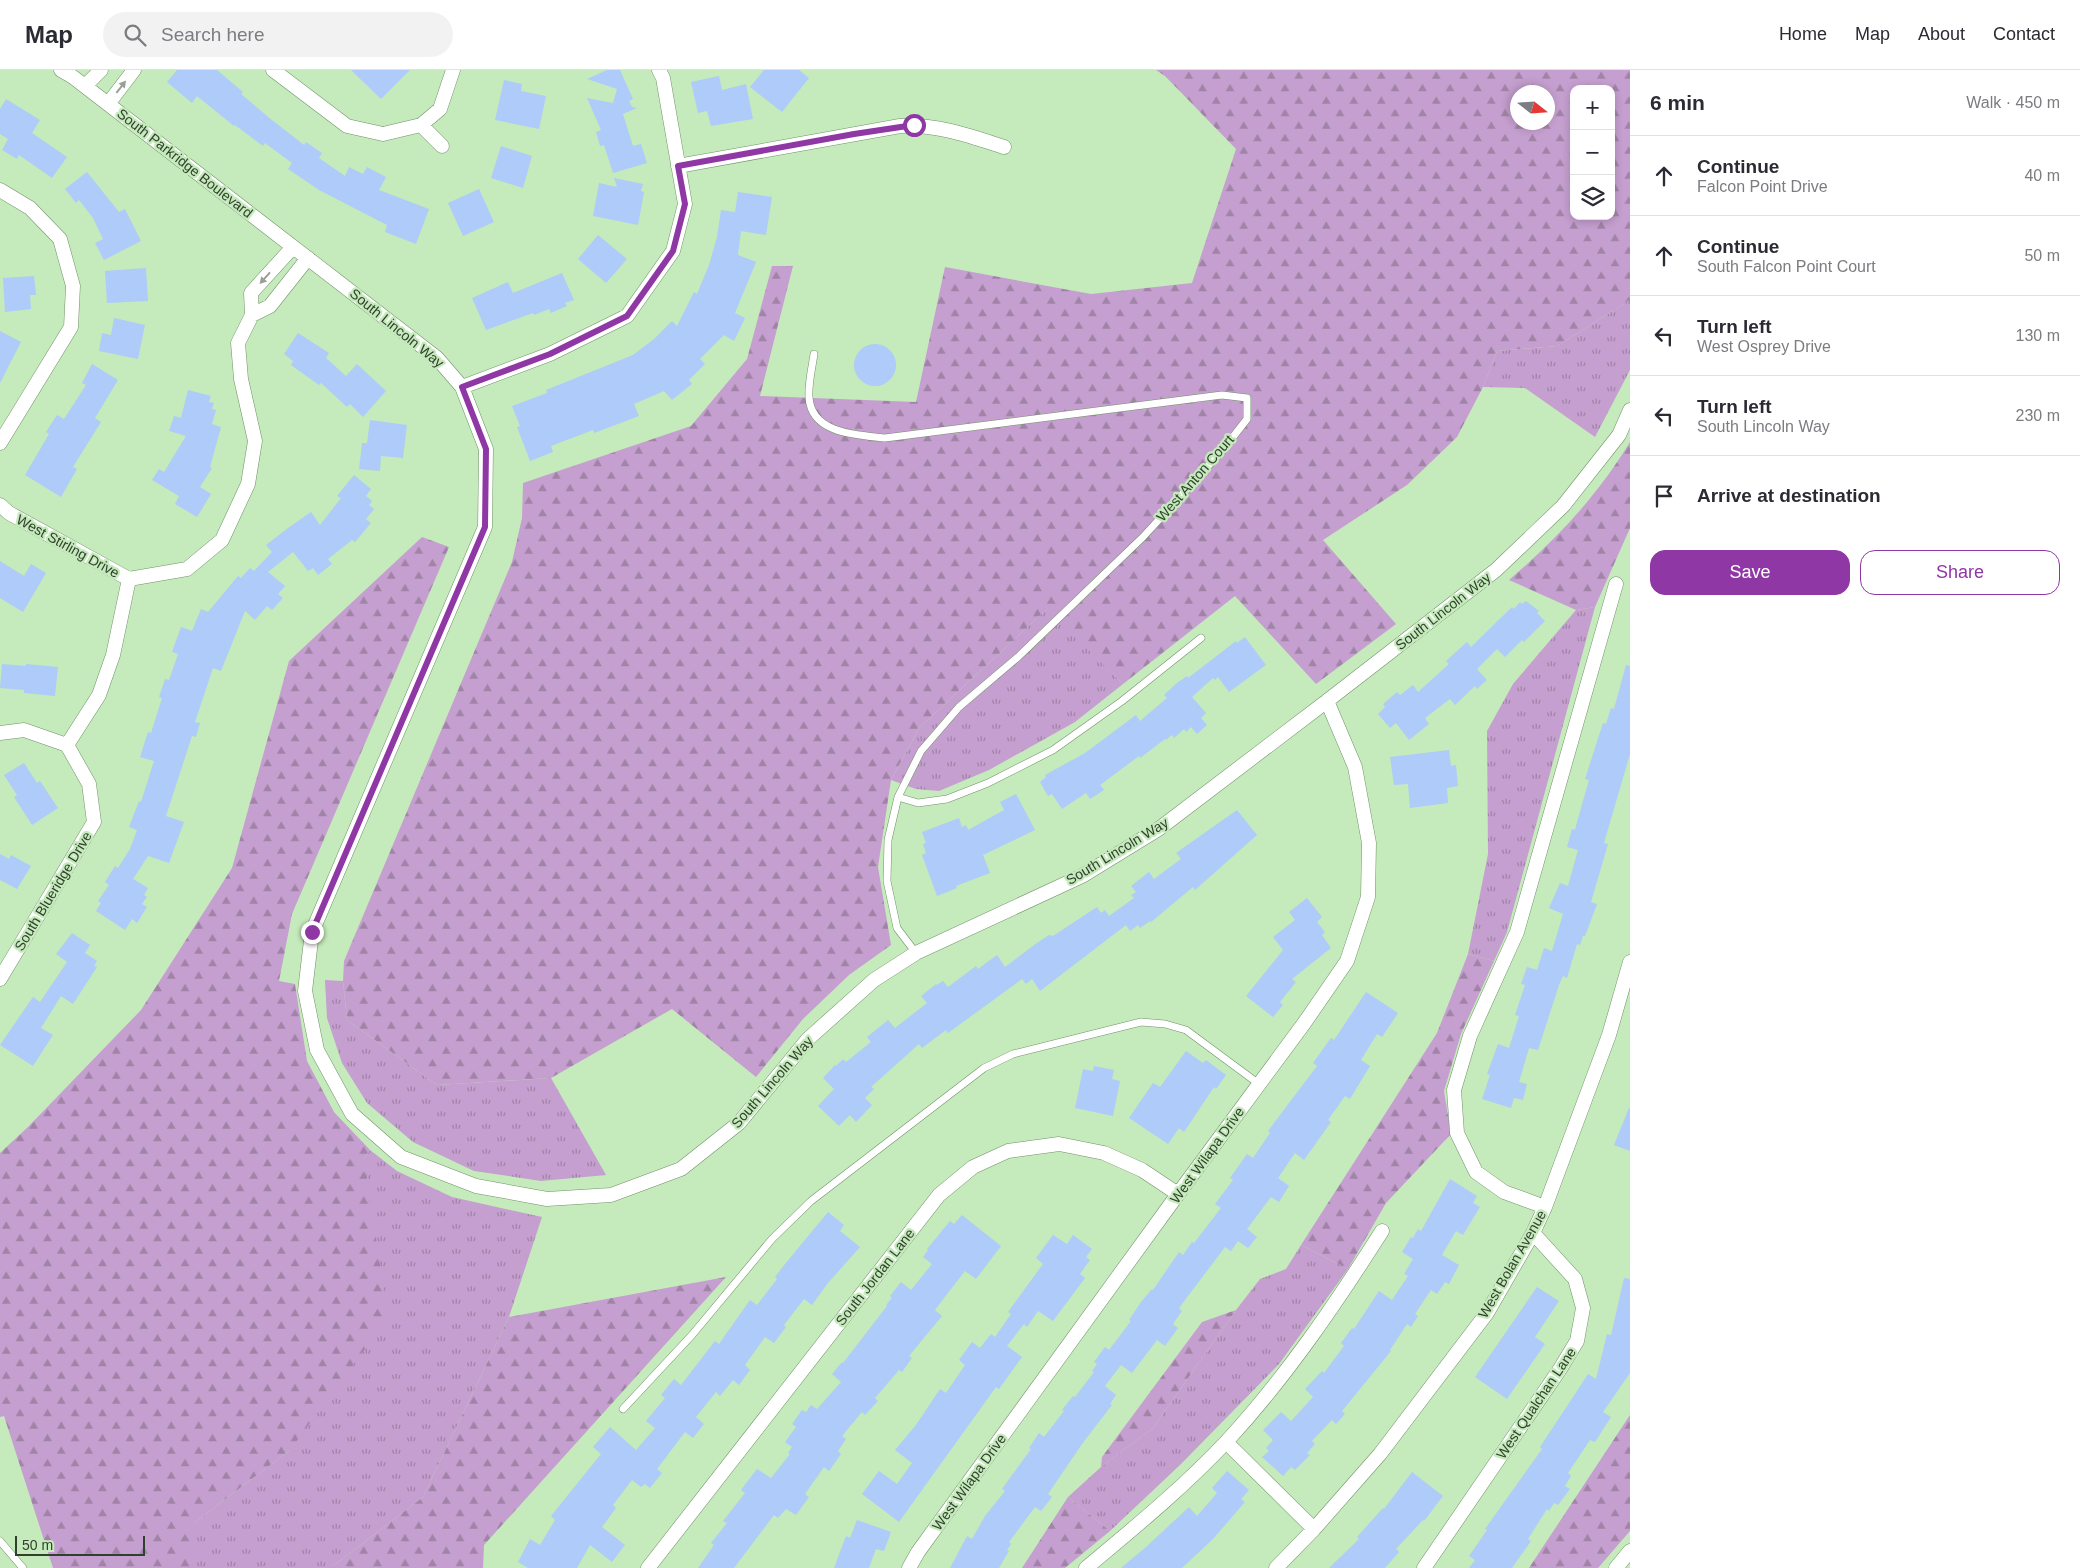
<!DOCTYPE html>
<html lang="en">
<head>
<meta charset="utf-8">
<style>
	body { margin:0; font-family:Helvetica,sans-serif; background:#f2f2f3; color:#2b2b33 }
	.controls { position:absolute; right:15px; top:15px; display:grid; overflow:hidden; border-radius:10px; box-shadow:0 2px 8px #0003 }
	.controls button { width:45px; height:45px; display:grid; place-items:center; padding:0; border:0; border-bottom:1px solid #e1e1e2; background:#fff; color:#2b2b33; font:25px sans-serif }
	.compass { position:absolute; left:1510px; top:15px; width:45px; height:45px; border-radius:50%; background:#fff; box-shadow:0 2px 8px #0003; rotate:107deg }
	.scale { position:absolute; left:15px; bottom:12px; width:130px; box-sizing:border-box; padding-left:5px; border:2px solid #31402d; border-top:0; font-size:14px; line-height:18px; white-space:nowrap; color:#31402d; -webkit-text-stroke:4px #c5eabc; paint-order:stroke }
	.stop { position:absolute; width:15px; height:15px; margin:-11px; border:4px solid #8f37a4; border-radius:50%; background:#fff }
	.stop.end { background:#8f37a4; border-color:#fff; box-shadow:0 1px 5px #0008 }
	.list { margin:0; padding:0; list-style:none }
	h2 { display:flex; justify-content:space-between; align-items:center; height:65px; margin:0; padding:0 20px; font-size:21px }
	h2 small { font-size:16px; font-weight:400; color:#7c7c81 }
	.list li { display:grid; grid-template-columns:32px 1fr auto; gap:15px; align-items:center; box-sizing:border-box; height:80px; padding:0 20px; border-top:1px solid #e1e1e2 }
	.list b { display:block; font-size:19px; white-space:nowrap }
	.list p { margin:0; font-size:16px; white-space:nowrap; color:#7c7c81 }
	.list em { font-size:16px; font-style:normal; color:#7c7c81 }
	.actions { display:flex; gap:10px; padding:15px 20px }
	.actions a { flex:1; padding:11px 0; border:1px solid #8f37a4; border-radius:15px; text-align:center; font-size:18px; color:#8f37a4 }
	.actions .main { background:#8f37a4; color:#fff }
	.icon { flex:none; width:28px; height:28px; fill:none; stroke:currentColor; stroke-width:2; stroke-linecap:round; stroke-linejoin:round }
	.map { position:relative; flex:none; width:1630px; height:1498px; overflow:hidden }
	header { display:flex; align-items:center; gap:30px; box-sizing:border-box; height:70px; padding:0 25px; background:#fff; border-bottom:1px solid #e1e1e2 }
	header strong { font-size:24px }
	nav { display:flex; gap:28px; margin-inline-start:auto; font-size:18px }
	.search { width:350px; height:45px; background:#f2f2f3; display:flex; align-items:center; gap:12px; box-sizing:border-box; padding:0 18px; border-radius:28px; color:#7c7c81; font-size:19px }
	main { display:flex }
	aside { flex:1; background:#fff }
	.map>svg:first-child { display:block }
	.grass { fill:url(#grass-tufts) }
	.forest { fill:url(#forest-firs); fill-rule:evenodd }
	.building { fill:#aecbf9 }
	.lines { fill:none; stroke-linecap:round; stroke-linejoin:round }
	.service-casing { stroke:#719268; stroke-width:8 }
	.minor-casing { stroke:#719268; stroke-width:15 }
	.service { stroke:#fff; stroke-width:7 }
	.minor { stroke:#fff; stroke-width:14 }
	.oneway { fill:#98a096 }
	.route { stroke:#8f37a4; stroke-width:6 }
	.labels { text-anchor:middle; stroke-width:4.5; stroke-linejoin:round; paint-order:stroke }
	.street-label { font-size:14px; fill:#31402d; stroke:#c5eabc }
</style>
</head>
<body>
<header>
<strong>Map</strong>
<div class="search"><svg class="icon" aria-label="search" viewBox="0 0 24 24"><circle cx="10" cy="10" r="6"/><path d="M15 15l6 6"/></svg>Search here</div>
<nav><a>Home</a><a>Map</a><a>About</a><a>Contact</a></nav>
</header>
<main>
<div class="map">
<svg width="1630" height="1498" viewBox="0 0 1630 1498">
	<defs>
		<pattern id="grass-tufts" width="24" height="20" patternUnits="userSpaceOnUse" patternTransform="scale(1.25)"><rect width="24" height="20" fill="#c59fcf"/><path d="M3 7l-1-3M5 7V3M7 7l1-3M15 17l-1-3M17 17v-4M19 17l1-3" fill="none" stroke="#a183a8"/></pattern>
		<pattern id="forest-firs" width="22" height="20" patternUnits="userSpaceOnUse" patternTransform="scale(1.25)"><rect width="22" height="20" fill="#c59fcf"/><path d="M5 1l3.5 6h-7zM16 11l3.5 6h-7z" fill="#a183a8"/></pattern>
	</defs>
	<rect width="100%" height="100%" fill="#c5eabc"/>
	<path class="grass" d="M1630 230V300L1595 367 1525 318 1483 317 1497 281 1557 276Z
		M1595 537 1507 862 1494 891 1468 884 1488 784 1487 661 1513 614 1576 540Z
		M1048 538 1123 614 1075 652 989 700 939 721 916 719 891 710 919 658Z
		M325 910 343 911 347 950 437 1015 551 1008 606 1105 541 1111 474 1101 413 1072 367 1033 342 993 327 948Z
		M370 1080 397 1101 452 1127 542 1147 509 1247 423 1427 333 1496V1498H194V1453L290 1380 364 1089Z
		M1301 1175 1348 1199 1279 1294 1181 1394 1110 1461 1068 1427 1101 1397 1153 1358 1236 1240 1260 1209 1286 1199Z"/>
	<path class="forest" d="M1156 0H1630V230L1557 276 1497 281 1483 317 1457 367 1407 415 1323 470 1396 554 1316 614 1235 526 1123 614 1047 539 919 658 891 710 878 797 891 875 849 905 803 949 756 1007 672 939 551 1008 437 1015 347 950 343 911 344 891 512 492 522 448 523 413 691 356 747 289 772 196H793L760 326 916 332 945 197 1091 224 1192 213 1236 79 1165 6ZM1574 19H1611V146H1574ZM1518 22H1548V52H1518Z
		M1630 372V458L1595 537 1576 540 1509 510C1556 470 1598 425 1630 372Z
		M422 467 449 477 292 844 279 911 295 914 307 991 334 1042 370 1080 364 1089 388 1248 290 1380 194 1453V1498H53L4 1346 0 1347V1083L28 1057 141 940 232 798 289 591Z
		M1468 884 1494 891 1461 964 1444 1021 1451 1064 1386 1133 1348 1199 1301 1175 1437 963Z
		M726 1207 484 1475 483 1498H333V1496L423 1427 509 1247Z
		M1236 1240 1153 1358 1101 1397 1102 1387 1202 1252Z
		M1630 1345V1461L1598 1498H1529Z
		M1068 1427 1110 1461 1065 1498H1022Z"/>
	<path class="building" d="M177 0H217L243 22 241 24 272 50 304 75 306 72 322 83 319 88 345 106 349 97 363 104 367 97 386 107 379 120 429 139 416 174 385 162 387 155 319 120 288 99 292 93 265 73 263 76 235 55 234 56 197 26 192 33 167 12Z
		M351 0H410L381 29Z
		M607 0H620L633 29 629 31 632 37 637 38 623 44 633 76 641 74 647 93 613 103 604 75 600 76 596 62 601 60 587 28 613 33 617 19 587 9Z
		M764 0H799L809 8 782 42 750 17Z
		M719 6 722 20 746 14 753 49 711 56 707 41 698 43 691 12Z
		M504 10 522 14 521 21 546 26 539 59 495 50Z
		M6 29 40 50 32 63 67 87 52 108 19 85 17 89 2 80 8 69 0 64V39Z
		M501 76 532 86 523 118 491 108Z
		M87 102 119 142 125 139 141 171 104 190 95 173 103 169 93 148 79 130 76 133 65 119Z
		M614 108 643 114 641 121 644 122 638 155 593 146 599 113 617 117Z
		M479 119 494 152 463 166 448 133Z
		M738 122 772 127 766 165 741 161 738 185 756 192 735 243 745 248 734 271 724 265 700 289 705 294 689 310 692 314 672 330 664 321 634 334 639 346 594 363 593 360 551 376 553 382 530 391 517 357 520 356 512 336 547 323 546 320 633 285 654 269 672 251 677 256 694 222 697 224 709 195 717 167 721 140 735 142Z
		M598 165 627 189 606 213 578 189Z
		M146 198 148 231 107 233 105 201Z
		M562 203 574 230 565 233 567 236 551 243 549 239 534 245 533 243 486 260 472 228 508 212 513 223Z
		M34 206 36 225H30L31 239 5 242 3 208Z
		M114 248 145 255 138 289 99 281 102 263 111 265Z
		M0 261 21 272 0 313Z
		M298 263 329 283 326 288 346 306 357 294 386 321 363 347 350 334 347 337 321 313 319 315 291 295 293 291 284 284Z
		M854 295a21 21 0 1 1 42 0a21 21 0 1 1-42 0Z
		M92 294 118 310 95 348 101 352 73 397 77 399 61 427 25 405 49 364 46 362 57 345 64 349 86 315 82 313Z
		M188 320 211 326 209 332 214 333 212 339 216 340 212 354 221 357 210 397 212 398 200 417 211 424 197 447 175 434 179 426 152 410 159 399 164 402 186 366 169 361 174 346 181 348Z
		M370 350 407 355 403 388 381 386 380 401 359 399 362 373H367Z
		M354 405 371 419 366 426 372 431 369 435 374 439 366 449 371 453 355 472 352 470 328 489 332 494 318 505 313 498 308 501 293 482 268 502 285 516 278 524 283 528 272 540 267 536 255 550 245 541 221 601 213 598 195 652 200 653 196 667 192 666 166 746 184 752 169 793 148 786 133 809 148 818 144 825 147 827 142 834 147 837 137 853 132 849 125 860 96 841 101 833 98 831 109 815 105 812 115 796 118 798 130 779 137 760 129 757 139 731 141 732 154 691 140 687 148 662 151 663 162 628 159 627 165 609 169 610 178 584 172 582 181 557 192 561 201 539 208 542 238 506 241 508 250 498 254 501 272 482 266 475 288 458 311 442 320 455 341 428 337 426Z
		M0 491 24 506 31 494 46 503 23 542 0 528Z
		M1526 531 1539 541 1537 543 1545 551 1524 572 1522 570 1505 587 1497 579 1477 599 1487 610 1477 619 1475 616 1455 635 1450 629 1425 648 1429 654 1409 670 1396 653 1390 658 1378 644 1385 637 1383 634 1397 622 1400 625 1413 615 1418 622 1449 594 1446 591 1467 572 1471 577 1512 537 1514 539 1520 532 1522 534Z
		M1245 567 1266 595 1229 622 1218 607 1215 610 1213 608 1192 627 1206 643 1201 648 1207 655 1197 664 1191 657 1186 662 1184 659 1174 668 1172 665 1166 670 1165 669 1140 688 1139 686 1100 715 1104 720 1090 729 1086 723 1062 739 1052 724 1048 726 1040 712 1046 707 1045 705 1085 683 1136 645 1140 651 1167 628 1164 625 1177 613 1187 606 1188 608 1236 571 1237 573Z
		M2 594 26 596V594L58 597 55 626 24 623V620L0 618Z
		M1626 595 1630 596V684L1604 773 1608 774 1591 832 1597 834 1585 866H1583L1580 875 1577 874 1567 908 1563 906 1559 915 1538 980 1529 978 1519 1012 1527 1014 1523 1030 1514 1028 1511 1038 1482 1029 1490 1005 1487 1004 1498 974 1509 978 1519 946 1515 945 1525 915 1521 914 1527 897 1537 900 1544 878 1552 881 1563 844 1549 838 1560 813 1568 816 1578 780 1567 777 1572 759 1575 760 1577 752 1589 710 1585 709 1603 653 1606 654 1611 638 1614 639Z
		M1449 680 1451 696 1456 695 1458 716 1447 718 1448 733 1410 738 1408 714 1394 715 1390 687Z
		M24 693 37 713 40 711 58 738 32 755 14 727 17 725 4 705Z
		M1016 724 1035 760 983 785 990 803 956 816 957 818 937 826 922 785 926 783 923 774 926 773 922 762 959 748 962 757 966 755 968 760 1004 740 1000 732Z
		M1237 740 1257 765 1195 820 1193 817 1151 852 1150 851 1140 858 1138 855 1130 861 1126 855 1040 921 1032 909 1026 914 1022 909 948 963 946 960 922 978 919 974 871 1017 874 1019 865 1028 872 1035 856 1052 850 1045 839 1056 818 1036 834 1019 823 1008 835 995 836 996 843 989 846 992 871 972 867 967 888 950 895 958 927 933 921 926 936 914 937 915 943 911 948 917 976 896 978 899 997 885 1005 897 1034 875 1049 865 1053 866 1097 837 1101 843 1105 840 1109 846 1134 828 1131 825 1136 822 1131 816 1149 802 1154 809 1181 789 1176 783Z
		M0 784 9 789 11 785 31 796 17 819 0 810Z
		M1307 828 1322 847 1317 852 1325 862 1322 865 1331 878 1292 909 1296 912 1280 932 1283 935 1273 947 1246 926 1283 880 1273 867 1295 850 1289 842Z
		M72 863 90 875 85 883 97 891 94 896 97 897 73 934 61 926 41 958 53 965 33 996 0 975 33 927 40 932 67 892 56 884Z
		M1366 922 1398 943 1382 967 1377 964 1361 990 1370 996 1350 1029 1345 1026 1328 1050 1331 1052 1304 1090 1295 1083 1278 1108 1289 1116 1279 1132 1271 1127 1247 1159 1257 1167 1248 1178 1238 1171 1231 1181 1225 1177 1179 1238 1182 1241 1173 1254 1178 1258 1165 1276 1157 1270 1132 1303 1121 1295 1105 1316 1116 1325 1110 1334 1112 1335 1082 1374 1048 1424 1052 1427 1041 1441 1035 1437 1009 1472 1011 1474 1007 1480 1009 1481 999 1498H950L967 1466 972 1469 985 1446 1005 1421 1002 1419 1031 1379 1029 1378 1039 1363 1044 1367 1064 1341 1062 1340 1073 1326 1075 1327 1094 1302 1092 1301 1097 1294 1094 1292 1105 1277 1109 1280 1131 1251 1129 1250 1141 1232 1152 1219 1153 1220 1179 1182 1183 1185 1192 1172 1194 1173 1221 1138 1215 1134 1233 1110 1230 1108 1247 1084 1253 1088 1270 1063 1268 1061 1317 996 1313 993 1331 968 1334 970Z
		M1186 981 1203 993 1206 990 1226 1005 1216 1019 1214 1017 1184 1062 1179 1058 1168 1074 1129 1048 1153 1013 1160 1017Z
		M1094 996 1114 1000 1112 1009 1120 1011 1113 1046 1075 1038 1083 999 1093 1001Z
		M1629 1038H1630V1081L1614 1075Z
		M1450 1109 1477 1126 1473 1133 1480 1137 1463 1165 1456 1161 1442 1185 1459 1195 1449 1214 1445 1212 1437 1224 1431 1220 1415 1244 1418 1246 1411 1257 1407 1254 1390 1280 1391 1281 1342 1341 1345 1344 1336 1354 1332 1350 1312 1371 1315 1374 1307 1383 1310 1385 1295 1400 1291 1397 1283 1406 1262 1387 1269 1381 1266 1378 1273 1370 1263 1360 1281 1342 1291 1351 1313 1327 1305 1319 1322 1301 1324 1303 1344 1276 1341 1273 1352 1258 1354 1259 1379 1221 1392 1230 1408 1206 1404 1204 1413 1189 1402 1182 1411 1167 1413 1168 1418 1159 1421 1161Z
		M828 1142 844 1155 840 1161 860 1177 828 1213 812 1235 804 1229 784 1255 786 1257 774 1273 765 1267 745 1295 750 1300 739 1315 733 1310 720 1326 716 1322 696 1347 704 1354 693 1368 685 1362 657 1399 662 1403 650 1418 645 1414 641 1417 632 1410 613 1435 616 1438 602 1457 625 1475 612 1492 590 1475 577 1498H528L518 1492 530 1469 540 1475 555 1450 551 1446 601 1384 593 1377 610 1357 636 1380 655 1358 646 1351 665 1328 661 1325 674 1309 681 1315 715 1271 719 1274 750 1230 757 1235 777 1209 775 1207 785 1194Z
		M962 1145 1001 1176 976 1209 965 1201 944 1228 935 1240 942 1246 909 1286 912 1288 902 1302 899 1300 875 1328 878 1331 865 1345 862 1342 842 1366 846 1369 838 1381 841 1384 829 1401 824 1397 805 1424 809 1427 796 1445 786 1439 778 1448 774 1445 734 1498H698L714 1475 711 1473 727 1453 723 1451 745 1423 741 1420 757 1399 771 1408 790 1384 788 1383 792 1377 785 1372 796 1357 792 1354 802 1340 806 1342 811 1335 817 1339 841 1312 832 1304 842 1292 843 1293 887 1236 886 1235 892 1228 890 1226 901 1212 911 1220 932 1194 923 1187 928 1180 927 1179 950 1151 954 1154Z
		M1053 1165 1067 1174 1073 1165 1092 1179 1086 1187 1090 1190 1080 1204 1085 1208 1053 1251 1038 1241 1027 1257 1024 1254 1007 1276 1022 1287 999 1319 996 1317 899 1452 862 1424 879 1401 897 1414 912 1393 895 1380 916 1355 940 1319 946 1323 965 1295 959 1290 972 1272 980 1278 991 1264 995 1267 1011 1244 1008 1242 1043 1194 1036 1188Z
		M1624 1208 1630 1209V1303L1603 1342 1611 1347 1595 1372 1590 1370 1568 1403 1571 1406 1565 1416 1570 1419 1558 1435 1554 1433 1549 1441 1547 1439 1528 1469 1531 1471 1512 1498H1469L1475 1490 1469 1486 1487 1460 1485 1459 1542 1379 1540 1377 1575 1324 1588 1304 1596 1309 1607 1264 1611 1265Z
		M1537 1217 1559 1231 1535 1267 1545 1274 1507 1329 1475 1307Z
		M1227 1401 1249 1420 1241 1429 1245 1432 1213 1469 1182 1498H1121L1146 1477 1189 1437 1197 1446 1217 1423 1212 1418Z
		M1412 1402 1443 1426 1424 1451 1423 1450 1396 1479 1399 1482 1385 1498H1329L1359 1469 1357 1467 1383 1438 1384 1439Z
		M857 1450 891 1462 884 1481 876 1479 869 1498H834L846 1466 850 1468Z"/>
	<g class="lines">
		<g class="service-casing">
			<path id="service" d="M814 284C812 298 808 314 809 327 811 364 857 365 885 368L1222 325 1247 328V349L1222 381 1143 467 1018 587 959 637 921 681 898 727 888 770 887 811 897 858 916 883
				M898 727 918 733 947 729 988 713 1053 680 1122 631 1201 568
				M623 1339 692 1265 772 1169 811 1131 984 998 1013 984 1141 952 1165 954 1186 960 1259 1014
				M0 1471 23 1498"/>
		</g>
		<g class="minor-casing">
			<path id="minor" d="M61 0 73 7 437 288 462 317 486 379 485 457 312 862 305 921 317 980 352 1044 401 1087 476 1116 547 1129 611 1125 681 1099 739 1053 808 969 874 910 916 883 1082 806 1160 758 1327 631 1496 500 1563 436 1619 365 1630 340
				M273 0 347 56 383 64 421 55 440 39 453 0
				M85 16 101 0
				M108 34 134 0
				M421 55 442 76
				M678 96 900 56C937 54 970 66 1004 77
				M0 120 30 138 60 169 73 216 71 257 0 373
				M252 245 270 236 308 188
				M462 317 550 284 627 246 673 181 685 134 663 8 659 0
				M0 435 9 443 129 509 187 499 222 470 248 414 255 371 241 309 238 273 252 245 251 223 293 177
				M0 663 24 660 67 675
				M67 675 99 625 113 585 129 509
				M0 909 94 752 89 714 67 675
				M1545 1137 1504 1122 1476 1102 1457 1063 1454 1020 1470 966 1517 862 1616 514
				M1226 1372 1314 1459
				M648 1498 939 1125 973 1097 1008 1081 1059 1074 1104 1083 1142 1100 1178 1124
				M909 1498 918 1482 1178 1124 1305 952 1347 891 1368 827 1369 773 1355 697 1327 631
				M1086 1498C1134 1458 1184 1417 1227 1371 1286 1307 1335 1235 1382 1161
				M1276 1498 1314 1459 1380 1384 1487 1243 1533 1163 1545 1137 1609 965 1630 892
				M1424 1498 1560 1299 1577 1271 1583 1238 1575 1209 1533 1163
				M1616 1498 1630 1481"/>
		</g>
		<use href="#service" class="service"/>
		<use href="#minor" class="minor"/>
	</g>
	<defs><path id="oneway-solid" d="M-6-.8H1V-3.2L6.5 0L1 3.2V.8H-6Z" transform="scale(1.25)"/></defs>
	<g class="oneway">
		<use href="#oneway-solid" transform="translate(121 17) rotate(-52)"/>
		<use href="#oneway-solid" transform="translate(265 208) rotate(132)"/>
	</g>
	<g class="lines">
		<path class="route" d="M312 862 485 457 486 379 462 317 550 284 627 246 673 181 685 134 678 96 854 64 914 55"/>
	</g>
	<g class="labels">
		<g class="street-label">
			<text transform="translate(185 93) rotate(38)" y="5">South Parkridge Boulevard</text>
			<text transform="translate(397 258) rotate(39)" y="5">South Lincoln Way</text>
			<text transform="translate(1195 408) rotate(-49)" y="5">West Anton Court</text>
			<text transform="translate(68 476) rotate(29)" y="5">West Stirling Drive</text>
			<text transform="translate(1443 541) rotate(-38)" y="5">South Lincoln Way</text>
			<text transform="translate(1117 781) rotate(-31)" y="5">South Lincoln Way</text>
			<text transform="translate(53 821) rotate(-59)" y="5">South Blueridge Drive</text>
			<text transform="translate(772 1012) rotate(-49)" y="5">South Lincoln Way</text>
			<text transform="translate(1207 1085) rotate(-54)" y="5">West Wilapa Drive</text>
			<text transform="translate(1512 1194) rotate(-60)" y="5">West Bolan Avenue</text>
			<text transform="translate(875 1207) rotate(-52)" y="5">South Jordan Lane</text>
			<text transform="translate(1536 1333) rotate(-56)" y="5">West Qualchan Lane</text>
			<text transform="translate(969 1412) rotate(-54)" y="5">West Wilapa Drive</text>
		</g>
	</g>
</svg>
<div class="controls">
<button>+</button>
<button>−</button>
<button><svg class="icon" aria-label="layers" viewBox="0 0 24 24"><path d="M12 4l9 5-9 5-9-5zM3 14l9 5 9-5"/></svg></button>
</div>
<svg class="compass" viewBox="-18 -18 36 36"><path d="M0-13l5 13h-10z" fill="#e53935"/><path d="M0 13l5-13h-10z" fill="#7c7c81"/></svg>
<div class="scale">50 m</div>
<div class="stop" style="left:914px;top:55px"></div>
<div class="stop end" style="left:312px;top:862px"></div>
</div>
<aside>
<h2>6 min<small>Walk · 450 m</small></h2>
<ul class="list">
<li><svg class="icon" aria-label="ahead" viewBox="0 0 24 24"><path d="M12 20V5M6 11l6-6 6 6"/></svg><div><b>Continue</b><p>Falcon Point Drive</p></div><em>40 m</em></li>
<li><svg class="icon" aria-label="ahead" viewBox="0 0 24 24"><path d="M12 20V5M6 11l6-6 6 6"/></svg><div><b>Continue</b><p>South Falcon Point Court</p></div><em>50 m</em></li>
<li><svg class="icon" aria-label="left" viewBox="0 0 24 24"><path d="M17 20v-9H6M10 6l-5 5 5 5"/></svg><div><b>Turn left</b><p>West Osprey Drive</p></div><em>130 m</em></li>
<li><svg class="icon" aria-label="left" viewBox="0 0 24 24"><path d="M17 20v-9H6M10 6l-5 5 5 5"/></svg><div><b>Turn left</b><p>South Lincoln Way</p></div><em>230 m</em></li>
<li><svg class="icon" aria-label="arrive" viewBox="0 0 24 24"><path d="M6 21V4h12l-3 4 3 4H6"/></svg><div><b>Arrive at destination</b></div></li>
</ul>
<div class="actions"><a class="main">Save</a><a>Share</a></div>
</aside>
</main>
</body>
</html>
